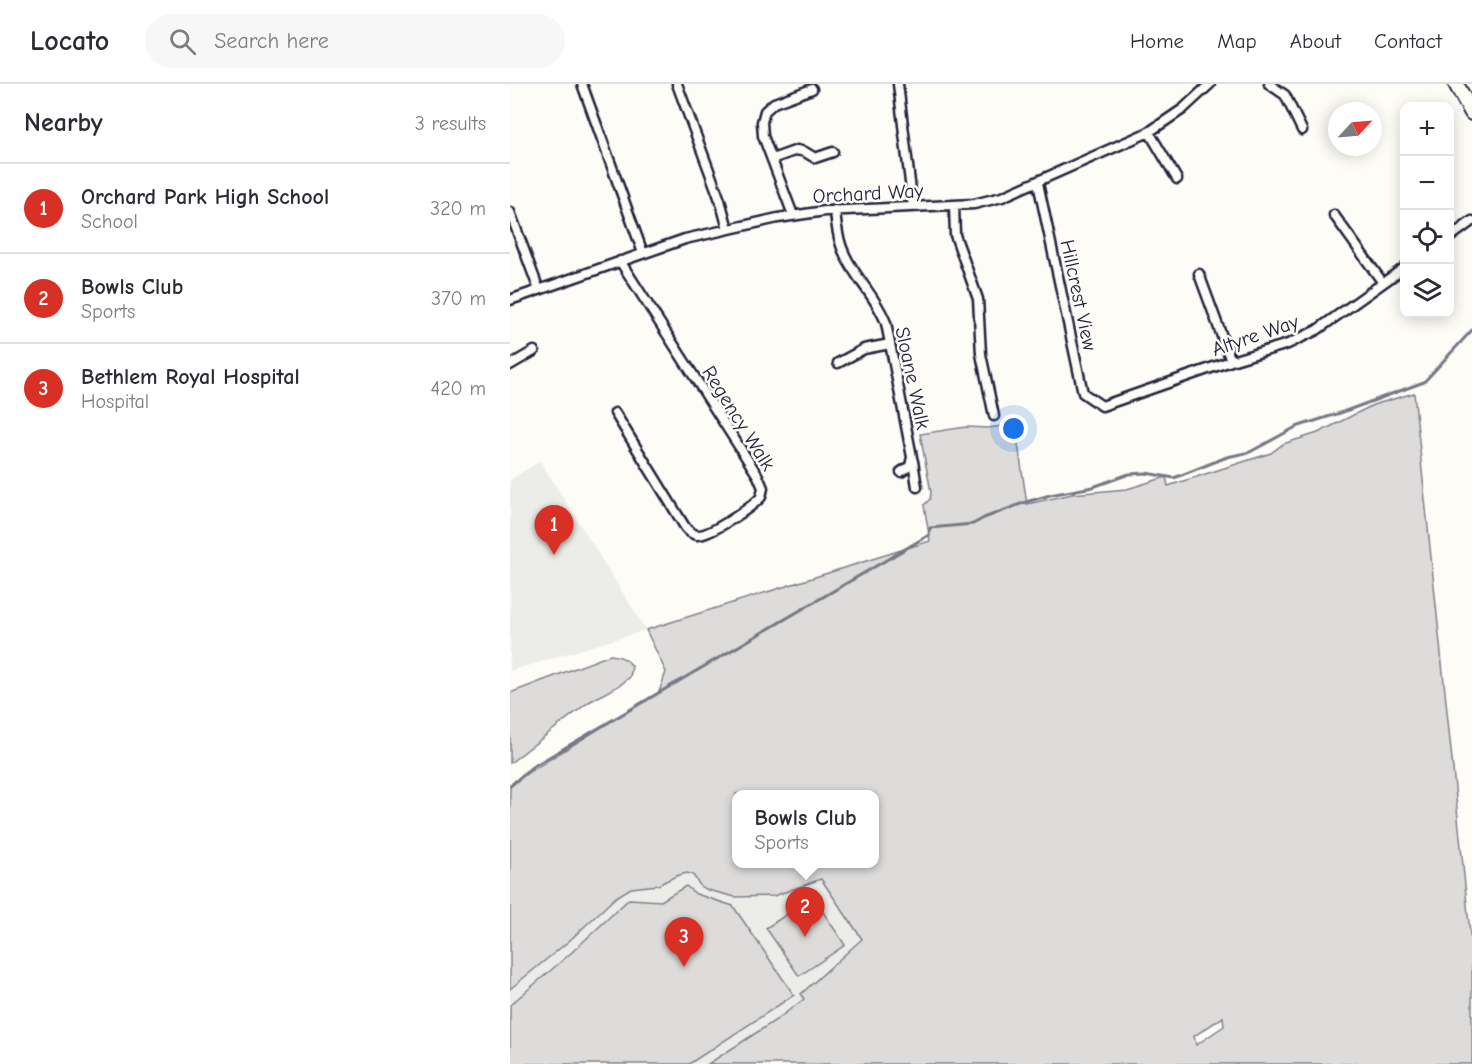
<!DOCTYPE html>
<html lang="en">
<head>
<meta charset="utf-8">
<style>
	body { margin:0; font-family:"Comic Neue",sans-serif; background:#f7f7f7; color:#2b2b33 }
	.controls { position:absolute; right:18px; top:18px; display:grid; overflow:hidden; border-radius:12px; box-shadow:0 3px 15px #0003 }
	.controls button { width:54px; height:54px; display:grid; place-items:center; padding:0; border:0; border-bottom:2px solid #e1e1e2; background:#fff; color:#2b2b33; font:30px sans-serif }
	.compass { position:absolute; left:818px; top:18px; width:54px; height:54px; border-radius:50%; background:#fff; box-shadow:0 3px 15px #0003; rotate:64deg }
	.you { position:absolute; left:504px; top:345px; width:21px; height:21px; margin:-15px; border:4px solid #fff; border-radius:50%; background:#1a73e8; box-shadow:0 0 0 9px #1a73e833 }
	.badge { display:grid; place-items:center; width:39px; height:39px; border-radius:50%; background:#d93025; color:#fff; font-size:20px; font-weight:700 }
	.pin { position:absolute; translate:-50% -50px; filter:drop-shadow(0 2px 3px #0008) }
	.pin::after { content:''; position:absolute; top:32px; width:21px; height:18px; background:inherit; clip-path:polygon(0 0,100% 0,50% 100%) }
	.popup { position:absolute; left:222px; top:706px; width:147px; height:78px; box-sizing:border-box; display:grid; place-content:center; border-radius:12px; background:#fff; filter:drop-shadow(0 2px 4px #0005); font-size:20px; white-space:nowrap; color:#7c7c81 }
	.popup b { font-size:22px; color:#2b2b33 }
	.popup::after { content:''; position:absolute; left:50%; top:100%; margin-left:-12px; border:12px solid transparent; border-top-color:#fff }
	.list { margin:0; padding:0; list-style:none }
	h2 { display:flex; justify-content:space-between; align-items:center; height:78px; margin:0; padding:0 24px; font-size:26px }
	h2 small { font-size:20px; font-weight:400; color:#7c7c81 }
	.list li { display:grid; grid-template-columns:39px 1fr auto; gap:18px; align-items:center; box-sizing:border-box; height:90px; padding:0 24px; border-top:2px solid #e1e1e2 }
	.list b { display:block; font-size:22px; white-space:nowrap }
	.list p { margin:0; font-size:20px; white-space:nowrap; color:#7c7c81 }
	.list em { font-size:20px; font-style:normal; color:#7c7c81 }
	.icon { flex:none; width:33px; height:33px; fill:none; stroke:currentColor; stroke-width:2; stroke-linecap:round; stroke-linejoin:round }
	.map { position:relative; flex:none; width:962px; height:980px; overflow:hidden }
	header { display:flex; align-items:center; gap:36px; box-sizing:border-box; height:84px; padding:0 30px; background:#fff; border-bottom:2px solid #e1e1e2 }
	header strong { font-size:28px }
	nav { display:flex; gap:33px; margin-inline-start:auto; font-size:21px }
	.search { width:420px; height:54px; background:#f7f7f7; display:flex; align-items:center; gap:15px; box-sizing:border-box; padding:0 21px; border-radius:33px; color:#7c7c81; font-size:22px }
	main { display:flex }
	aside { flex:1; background:#fff }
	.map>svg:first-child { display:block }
	.built { fill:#ecece9 }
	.green { fill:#dddcdb; stroke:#807f8b; stroke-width:1.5; fill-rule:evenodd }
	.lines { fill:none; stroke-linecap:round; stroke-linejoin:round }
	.stream { stroke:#787885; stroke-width:3 }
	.minor-casing { stroke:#22223b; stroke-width:13 }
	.primary-casing { stroke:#22223b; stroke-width:18 }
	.minor { stroke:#fdfcf7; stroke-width:8 }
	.primary { stroke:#fdfcf7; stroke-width:14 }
	.labels { text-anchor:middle; stroke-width:5; stroke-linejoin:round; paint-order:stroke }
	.street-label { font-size:20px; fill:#22223b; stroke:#fdfcf7 }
</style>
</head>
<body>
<header>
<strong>Locato</strong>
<div class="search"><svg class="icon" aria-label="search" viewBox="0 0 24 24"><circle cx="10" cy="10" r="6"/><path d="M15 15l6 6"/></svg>Search here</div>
<nav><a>Home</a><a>Map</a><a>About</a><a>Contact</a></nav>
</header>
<main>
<aside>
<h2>Nearby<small>3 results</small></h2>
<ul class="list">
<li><span class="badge">1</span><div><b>Orchard Park High School</b><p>School</p></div><em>320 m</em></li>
<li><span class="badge">2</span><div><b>Bowls Club</b><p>Sports</p></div><em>370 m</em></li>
<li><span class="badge">3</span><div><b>Bethlem Royal Hospital</b><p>Hospital</p></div><em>420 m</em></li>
</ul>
</aside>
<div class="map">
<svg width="962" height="980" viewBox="0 0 962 980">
	<rect width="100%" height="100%" fill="#fdfcf7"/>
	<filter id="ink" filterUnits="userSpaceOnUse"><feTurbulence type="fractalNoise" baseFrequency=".0167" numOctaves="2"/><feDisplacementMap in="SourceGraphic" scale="12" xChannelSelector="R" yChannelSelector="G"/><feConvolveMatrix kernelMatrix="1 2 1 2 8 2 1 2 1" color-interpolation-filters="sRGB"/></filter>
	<g filter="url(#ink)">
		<path class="built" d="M30 377 136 546 0 587V396Z
			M177 789 183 791 191 803 225 813 264 812 311 795 353 855 292 909 294 914 266 936 198 980H0V905L59 857 114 807 121 804 148 801 166 792Z"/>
		<path class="green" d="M904 309 962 869V980H198L266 936 294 915 291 910 352 855 311 795 264 812 225 813 198 806 191 803 183 791 177 789 166 792 148 801 121 804 106 813 59 857 0 905V703L19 688 149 608 156 588 136 546 420 457 414 421 420 415 421 408 410 350 456 343 478 344 505 340 517 420 562 410 617 405 656 393 658 402 761 369 773 360 808 349 863 321ZM226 710H364V780H226ZM713 933 714 942 686 961 684 952Z
			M100 571C110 572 116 574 122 582L120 593 110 601 79 618 0 679V609Z
			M176 802 186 810 223 822 284 911 179 980H0V921L61 869 119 815 151 817Z
			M303 813 335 861 289 892 256 844Z"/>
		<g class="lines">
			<path class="stream" d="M0 702 22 683 419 451 420 444 463 440 474 434 516 418 540 411 583 403 619 390 636 389 664 394 717 373 740 368 786 343 830 329 914 298 962 246"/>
			<g class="minor-casing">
				<path id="minor" d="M72 0 133 169
					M167 0 210 116 218 145
					M388 0 403 123
					M759 0 775 11 792 46
					M639 48 667 95
					M262 75 287 66 295 68 305 74 323 68
					M528 99 573 309 592 322 721 277 778 260 807 246 894 184
					M444 121 445 151 468 215 471 270 484 332
					M325 126C326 141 328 157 335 171 346 195 367 214 376 239L402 373 400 382 391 388
					M0 128 29 206
					M283 131 253 52 252 38 255 27 264 19 302 5
					M824 131 873 199
					M940 153 962 137
					M689 190 721 277
					M0 216 175 155 268 134 315 127 464 120 492 113 639 48 673 25 700 0
					M328 279 354 265 380 260
					M0 281 24 267
					M105 329 175 443C178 447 182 450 187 451 200 452 242 423 251 413L253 404 248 392 110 177
					M403 377 407 403"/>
			</g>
			<g class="primary-casing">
				<path id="primary" d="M946 0 962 29"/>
			</g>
			<use href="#minor" class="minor"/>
			<use href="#primary" class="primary"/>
		</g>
	</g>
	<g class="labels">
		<g class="street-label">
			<text transform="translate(358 109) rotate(-3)" y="7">Orchard Way</text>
			<text transform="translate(569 211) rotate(78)" y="7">Hillcrest View</text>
			<text transform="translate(745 251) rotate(-19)" y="7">Altyre Way</text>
			<text transform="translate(403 294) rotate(78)" y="7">Sloane Walk</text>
			<text transform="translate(229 334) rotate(58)" y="7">Regency Walk</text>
		</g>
	</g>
</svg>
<div class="controls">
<button>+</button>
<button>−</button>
<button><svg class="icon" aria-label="locate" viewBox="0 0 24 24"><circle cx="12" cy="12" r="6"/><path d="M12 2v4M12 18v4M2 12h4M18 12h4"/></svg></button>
<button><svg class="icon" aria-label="layers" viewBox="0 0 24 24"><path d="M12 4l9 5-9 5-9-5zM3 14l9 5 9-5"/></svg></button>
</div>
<svg class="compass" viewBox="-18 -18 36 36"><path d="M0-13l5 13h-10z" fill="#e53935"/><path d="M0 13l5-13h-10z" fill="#7c7c81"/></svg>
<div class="you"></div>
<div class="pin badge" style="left:44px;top:471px">1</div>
<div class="pin badge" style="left:295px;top:853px">2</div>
<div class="popup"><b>Bowls Club</b>Sports</div>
<div class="pin badge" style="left:174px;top:883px">3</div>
</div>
</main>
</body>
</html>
